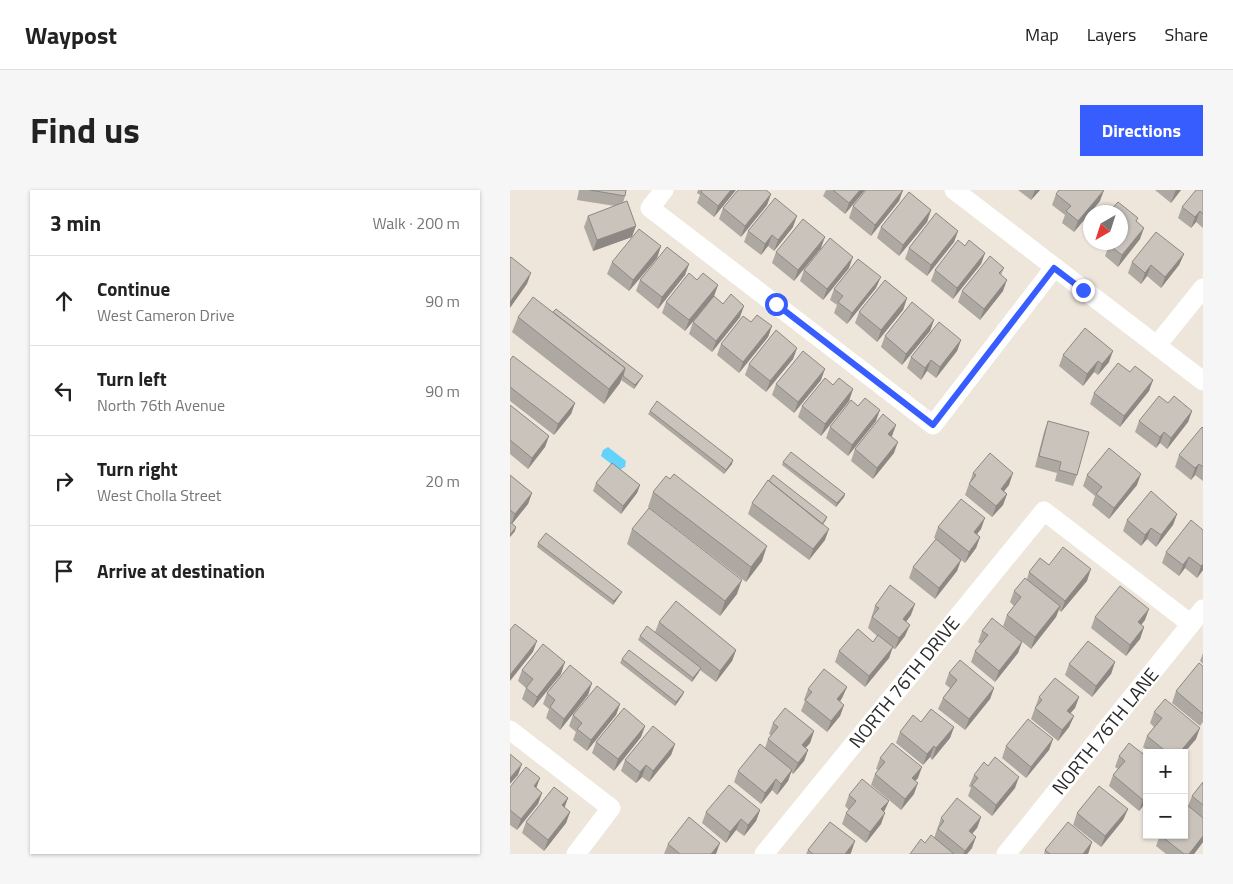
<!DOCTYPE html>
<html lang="en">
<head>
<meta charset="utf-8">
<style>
	body { margin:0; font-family:"Titillium Web",sans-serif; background:#f6f6f6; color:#222 }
	.controls { position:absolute; right:15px; bottom:15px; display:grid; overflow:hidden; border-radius:0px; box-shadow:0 1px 4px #0004 }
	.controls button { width:45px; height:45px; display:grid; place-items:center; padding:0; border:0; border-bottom:1px solid #e0e0e0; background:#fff; color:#222; font:25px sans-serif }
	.compass { position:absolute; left:573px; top:15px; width:45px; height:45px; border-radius:50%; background:#fff; box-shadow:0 1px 4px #0004; rotate:219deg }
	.stop { position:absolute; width:15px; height:15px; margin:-11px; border:4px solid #375dff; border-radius:50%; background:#fff }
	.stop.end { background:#375dff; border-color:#fff; box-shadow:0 1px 5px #0008 }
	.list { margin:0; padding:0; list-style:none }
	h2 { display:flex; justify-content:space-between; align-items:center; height:65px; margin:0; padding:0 20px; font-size:21px }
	h2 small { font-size:16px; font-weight:400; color:#767676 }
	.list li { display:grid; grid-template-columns:32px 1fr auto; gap:15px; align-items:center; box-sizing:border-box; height:90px; padding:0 20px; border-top:1px solid #e0e0e0 }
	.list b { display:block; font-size:19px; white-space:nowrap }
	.list p { margin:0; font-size:16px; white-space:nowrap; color:#767676 }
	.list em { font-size:16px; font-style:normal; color:#767676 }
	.icon { flex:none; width:28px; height:28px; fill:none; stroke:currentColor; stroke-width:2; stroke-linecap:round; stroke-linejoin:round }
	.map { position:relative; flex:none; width:693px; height:664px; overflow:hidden; border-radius:0px }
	header { display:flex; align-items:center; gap:30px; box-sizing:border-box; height:70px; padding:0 25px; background:#fff; border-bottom:1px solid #e0e0e0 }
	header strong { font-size:24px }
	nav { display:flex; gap:28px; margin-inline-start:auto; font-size:18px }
	.intro { display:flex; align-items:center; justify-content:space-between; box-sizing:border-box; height:120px; padding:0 30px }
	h1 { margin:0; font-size:35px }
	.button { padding:12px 22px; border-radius:0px; background:#375dff; color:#fff; font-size:18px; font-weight:700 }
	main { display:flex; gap:30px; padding:0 30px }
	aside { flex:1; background:#fff; border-radius:0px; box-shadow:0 1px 4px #0004 }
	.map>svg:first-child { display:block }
	.water { fill:#62d4fc }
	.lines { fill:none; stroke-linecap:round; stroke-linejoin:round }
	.minor { stroke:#fff; stroke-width:19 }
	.wall { fill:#ada8a1 }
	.shaded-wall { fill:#8d8883 }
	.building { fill:#c9c3bb; stroke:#8d8883 }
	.route { stroke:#375dff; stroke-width:6 }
	.labels { text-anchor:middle; stroke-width:4; stroke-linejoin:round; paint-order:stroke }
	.street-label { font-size:19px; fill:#2b2b2b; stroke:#fff }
</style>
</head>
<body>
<header>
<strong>Waypost</strong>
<nav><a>Map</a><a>Layers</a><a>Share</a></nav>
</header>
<div class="intro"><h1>Find us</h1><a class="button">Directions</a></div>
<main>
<aside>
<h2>3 min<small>Walk · 200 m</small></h2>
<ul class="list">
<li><svg class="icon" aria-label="ahead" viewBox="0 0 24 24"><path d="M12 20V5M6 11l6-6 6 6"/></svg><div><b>Continue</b><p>West Cameron Drive</p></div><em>90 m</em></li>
<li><svg class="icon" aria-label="left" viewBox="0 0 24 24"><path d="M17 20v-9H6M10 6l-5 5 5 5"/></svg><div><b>Turn left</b><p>North 76th Avenue</p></div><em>90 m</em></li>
<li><svg class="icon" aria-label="right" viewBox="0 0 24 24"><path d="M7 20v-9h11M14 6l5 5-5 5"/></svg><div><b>Turn right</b><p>West Cholla Street</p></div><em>20 m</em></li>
<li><svg class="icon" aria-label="arrive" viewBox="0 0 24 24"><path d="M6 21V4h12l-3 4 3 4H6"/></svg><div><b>Arrive at destination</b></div></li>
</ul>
</aside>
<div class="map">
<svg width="693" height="664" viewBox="0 0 693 664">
	<rect width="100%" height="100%" fill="#eee6db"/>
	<path class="water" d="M98 257 116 271 115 277 109 280 91 266 93 260Z"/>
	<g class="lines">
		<path class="minor" d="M154 0 140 18 423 235 544 78
			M444 0 693 191
			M647 155 693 98
			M0 540 101 618 66 664
			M254 664 534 321 681 434
			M496 664 693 419"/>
	</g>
	<path class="wall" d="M69 0H116L115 6 113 13 122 47 83 61 74 37 78 26 105 16 67 10Z
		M188 0H226L204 27 187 13 190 5 187 3Z
		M316 0H355L335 24 313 6Z
		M393 0 389 11 361 46 339 28 343 16Z
		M508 0H530L521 10Z
		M645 0H671L661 13Z
		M693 0V38L686 32 681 38 668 28 672 17Z
		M261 4 257 15 231 47 209 29 213 18Z
		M546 4 590 11 564 42 552 33 555 25 542 15Z
		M421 20 417 32 389 66 367 48 371 37Z
		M627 32 630 49 608 77 595 66 598 58 591 52H610Z
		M283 37 264 61 258 56 251 65 234 52 238 41Z
		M448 41 444 52 417 86 395 69 399 58Z
		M151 56 147 68 119 101 97 84 102 72Z
		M455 56 475 63 471 74 443 109 421 91 425 80Z
		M311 58 284 91 262 73 266 62Z
		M674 64 669 75 651 98 637 86 631 94 618 83 622 72Z
		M179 74 175 85 148 119 126 101 130 90Z
		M339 78 313 110 290 91 294 80Z
		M494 78 491 85 493 101 470 130 448 112 452 101Z
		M187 90 208 95 204 106 175 141 152 123 156 112Z
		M366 98 337 134 324 123 327 115 320 110 324 99Z
		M397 108 393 120 367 152 345 133 349 122Z
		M8 127 131 189 124 199 111 190 110 193 94 214 2 142Z
		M230 127 202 162 179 144 183 132Z
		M424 130 420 141 392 175 371 157 375 146Z
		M241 132 262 136 258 147 229 183 207 165 211 154Z
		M451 150 447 161 426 188 417 181 411 190 397 178 401 167Z
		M287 158 283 169 256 202 235 185 239 174Z
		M553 165 599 172 588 185 584 182 573 196 549 176Z
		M0 170 65 213 61 224 44 245 0 211Z
		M620 182 643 190 639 201 610 237 580 214 584 203Z
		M311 190 284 223 262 205 266 194Z
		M343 199 339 211 311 246 288 227 292 216Z
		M658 213 682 221 678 232 657 259 650 253 646 258 625 242 629 231Z
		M0 215 39 246 35 257 18 279 0 264Z
		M140 221 222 274 214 284 138 224Z
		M366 231 338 266 316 248 320 237Z
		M538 231 567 285 563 296 545 291 547 283 525 277 534 242Z
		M386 235 381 247 384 263 363 289 341 271 345 259Z
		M693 238V291L685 285 681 290 665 277 669 265Z
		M273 272 335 304 334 307 326 317 272 275Z
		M463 283 499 295 494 301 497 304 493 315 482 327 455 305Z
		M0 285 22 303 18 314 2 334 5 341 0 347Z
		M577 285 627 295 599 329 582 315 585 306 573 296Z
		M160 289 252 371 236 392 138 317 143 302Z
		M86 293 130 295 127 303 111 324 83 301Z
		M242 313 317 327 316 330 313 335 315 350 299 370 238 324Z
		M667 324 663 335 646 357 637 349 631 356 613 341 617 330Z
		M428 337 471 339 467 344 470 347 466 358 455 373 451 370 447 381 425 409 399 388 403 377 426 349 424 348Z
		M122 339 227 404 210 426 117 354Z
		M693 340V380L687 388 675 378 669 386 652 373 656 362Z
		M28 353 112 402 110 405 103 415 27 357Z
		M539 375 577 391 551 422 549 420 546 427 521 459 493 436 497 425 504 416 500 412 504 401 517 389 519 382Z
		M365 416 401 425 396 432 395 446 385 459 382 458 379 468 355 497 325 472 329 461 363 452 367 446 358 438Z
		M585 427 635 430 631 435 634 437 630 449 616 466 581 438Z
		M149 432 226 460 222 471 206 492 190 480 189 482 182 492 128 450 130 446 145 442Z
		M472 441 512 452 508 463 485 492 461 472 465 461 471 454 468 452Z
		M693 463V474L690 471Z
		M112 469 174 502 172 506 165 516 110 473Z
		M605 472 601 484 582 507 555 485 559 474Z
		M693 476V532L690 536 662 513 666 501Z
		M12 480 51 484 23 518 12 509 16 498 8 491Z
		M439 483 484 498 480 509 455 540 428 519 433 508 440 498 435 494Z
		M82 493 78 505 50 540 36 528 39 519 33 514 37 503Z
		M337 497 332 508 330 512 334 515 330 526 317 542 291 521 295 511 294 510 298 499Z
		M529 507H569L565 518 560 523 564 526 559 537 548 551 521 529Z
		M110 514 106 525 77 561 63 550 66 542 59 536 63 525Z
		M644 522 686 549 674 563H641L633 557 637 546 644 537 640 533Z
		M411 532 444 537 440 548 422 570 420 567 413 575 386 553 390 542Z
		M263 533 304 541 300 553 295 558 298 560 294 571 283 584 281 582 278 591 267 605 262 600 251 614 224 592 228 581 255 558 258 549 261 545 259 544Z
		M135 536 131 547 104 581 82 563 86 552Z
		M543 549 539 560 516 588 492 568 496 556Z
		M165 554 161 565 139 592 132 587 126 593 111 581 115 570Z
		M609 566 637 567V611L629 621 599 596 603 585 608 579 605 577Z
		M370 568 408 588 405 591 404 604 391 620 361 595 365 584 368 580 366 579Z
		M464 585 505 598 482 626 458 606 461 598 459 596Z
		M693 592V652L684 664H656L646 656 650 645 678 616 682 606Z
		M0 597 27 598 32 603 28 614 7 640 0 635Z
		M339 605 374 622 371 634 356 653 332 634 336 623 339 620 335 616Z
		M58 608 54 618 60 622 56 633 34 661 12 643 16 632Z
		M618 619 613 630 591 657 563 635 567 623Z
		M250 620 246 631 234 646 226 640 216 653 192 633 196 622Z
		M471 627 467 638 462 644V658L457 664H400L415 653 424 648 431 628Z
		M582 652 578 664H534L535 660Z
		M158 654 206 664H154Z
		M298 660 341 663 340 664H296Z"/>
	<path class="shaded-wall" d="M221 0H226L204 27 208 16Z
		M350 0H355L335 24 339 13Z
		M393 0 389 11 361 46 365 35Z
		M525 0H530L521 10Z
		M594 0 590 11 564 42 568 31Z
		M666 0H671L661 13 665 2Z
		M261 4 257 15 231 47 235 36Z
		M421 20 417 32 389 66 393 55Z
		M690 21 686 32 681 38 685 27Z
		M287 26 283 37 264 61 268 50Z
		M126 36 122 47 83 61 87 50Z
		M634 38 630 49 608 77 612 65Z
		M448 41 444 52 417 86 421 75Z
		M262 45 258 56 251 65 255 54Z
		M315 47 311 58 284 91 288 80Z
		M151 56 147 68 119 101 123 90Z
		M475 63 471 74 443 109 447 98Z
		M674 64 669 75 651 98 655 87Z
		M343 67 339 78 313 110 317 99Z
		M179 74 175 85 148 119 152 107Z
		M641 75 637 86 631 94 635 83Z
		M21 83 17 94 0 118V112Z
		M371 87 366 98 337 134 342 123Z
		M497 90 493 101 470 130 474 119Z
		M208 95 204 106 175 141 179 130Z
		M397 108 393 120 367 152 371 140Z
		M234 116 230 127 202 162 206 151Z
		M424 130 420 141 392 175 396 164Z
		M262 136 258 147 229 183 233 172Z
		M451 150 447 161 426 188 430 177Z
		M287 158 283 169 256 202 260 191Z
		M603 161 599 172 588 185 592 174Z
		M421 170 417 181 411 190 415 178Z
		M588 171 584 182 573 196 577 184Z
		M115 178 110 193 94 214 99 199Z
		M315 179 311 190 284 223 288 212Z
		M133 186 131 189 124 199 125 195Z
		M643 190 639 201 610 237 614 226Z
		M343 199 339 211 311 246 315 234Z
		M65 213 61 224 44 245 48 234Z
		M370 220 366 231 338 266 342 255Z
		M682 221 678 232 657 259 661 248Z
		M386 235 382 246 374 255 378 244Z
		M654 242 650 253 646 258 650 247Z
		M39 246 35 257 18 279 22 268Z
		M388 252 384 263 363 289 367 278Z
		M223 270 222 274 214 284 216 280Z
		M689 274 685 285 681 290 685 278Z
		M503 283 499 295 487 310 491 299Z
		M631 284 627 295 599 329 604 318Z
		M130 295 127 303 111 324 113 316Z
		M22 303 18 314 1 335 5 324Z
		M335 304 334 307 326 317 327 313Z
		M497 304 493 315 482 327 486 316Z
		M667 324 663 335 646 357 651 345Z
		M475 328 471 339 460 353 464 342Z
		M6 337 5 341 0 347V345Z
		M641 338 637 349 631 356 635 345Z
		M319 339 315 350 299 370 303 359Z
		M470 347 466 358 455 373 459 362Z
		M257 356 252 371 236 392 241 377Z
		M679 367 675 378 669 386 673 375Z
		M451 370 447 381 425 409 429 398Z
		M693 374V380L687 388 691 376Z
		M581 379 577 391 551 422 555 411Z
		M232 390 227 404 210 426 215 411Z
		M112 402 110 405 103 415 104 411Z
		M405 414 401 425 389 441 393 429Z
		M550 416 546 427 521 459 525 447Z
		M639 419 635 430 624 444 628 432Z
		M400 435 395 446 385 459 389 448Z
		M634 437 630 449 616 466 620 455Z
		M27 451 23 462 0 491V485Z
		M512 452 508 463 485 492 489 481Z
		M383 457 379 468 355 497 359 486Z
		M226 460 222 471 206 492 210 481Z
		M55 472 51 484 23 518 27 507Z
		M605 472 601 484 582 507 586 496Z
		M191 478 189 482 182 492 183 488Z
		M82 493 78 505 50 540 54 529Z
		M337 497 332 508 323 520 327 509Z
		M484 498 480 509 455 540 459 529Z
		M174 502 172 506 165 516 166 512Z
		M569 507 565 518 553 532 557 521Z
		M110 514 106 525 77 561 81 550Z
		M334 515 330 526 317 542 321 531Z
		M564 526 559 537 548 551 552 540Z
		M135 536 131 547 104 581 108 569Z
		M444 537 440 548 422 570 426 558Z
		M690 538 686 549 674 563H669Z
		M304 541 300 553 288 567 292 555Z
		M543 549 539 560 516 588 521 577Z
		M165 554 161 565 139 592 143 581Z
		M424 556 420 567 413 575 417 564Z
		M298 560 294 571 283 584 288 573Z
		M12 574 8 585 0 594V588Z
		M136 575 132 587 126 593 130 582Z
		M412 577 408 588 398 599 402 588Z
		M282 580 278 591 267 605 271 594Z
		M509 587 505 598 482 626 486 615Z
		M30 588 26 599 24 596Z
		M266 589 262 600 251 614 255 603Z
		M408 593 404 604 391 620 395 609Z
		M32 603 28 614 7 640 11 629Z
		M637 605V611L629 621 633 610Z
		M58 608 54 619 52 615Z
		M379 611 374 622 371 619Z
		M618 619 613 630 591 657 595 646Z
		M250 620 246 631 234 646 238 635Z
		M60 622 56 633 34 661 38 650Z
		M375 623 371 634 356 653 360 642Z
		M471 627 467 638 455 652 459 641Z
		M231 629 226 640 216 653 220 642Z
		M693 646V652L684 664H679Z
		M466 647 462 658 457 664H453L455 661Z
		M345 651 341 663 340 664H335Z
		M582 652 578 664H573Z
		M210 653 206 664H201Z"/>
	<path class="building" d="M80 0H116L115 6Z
		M192 0H221L208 16 191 2Z
		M228 0H256L261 4 235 36 213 18Z
		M323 0H350L339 13Z
		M356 0H393L365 35 343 16Z
		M549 0H594L568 31 556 21 561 16 546 4Z
		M686 0H693V24L690 21 685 27 672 17Z
		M399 2 421 20 393 55 371 37Z
		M265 8 287 26 268 50 262 45 255 54 238 41Z
		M117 11 126 36 87 50 78 26Z
		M608 12 628 28 626 31 634 38 612 65 599 55 601 52H610V22H599Z
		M426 23 448 41 421 75 399 58Z
		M293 29 315 47 288 80 266 62Z
		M129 39 151 56 123 90 102 72Z
		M646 42 674 64 655 87 641 75 635 83 622 72Z
		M320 48 343 67 317 99 294 80Z
		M448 50 455 56 459 50 475 63 447 98 425 80Z
		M157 57 179 74 152 107 130 90Z
		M480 66 494 78 489 83 497 90 474 119 452 101Z
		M1 67 21 83 0 112V68Z
		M348 69 371 87 342 123 328 112 333 106 324 99Z
		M179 83 187 90 193 83 208 95 179 130 156 112Z
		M375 90 397 108 371 140 349 122Z
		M221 104 234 116 206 151 183 132 204 106 213 114Z
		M23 107 115 178 99 199 8 127Z
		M402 112 424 130 396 164 375 146Z
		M46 119 133 186 125 195 113 186 115 178 43 122Z
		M247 125 262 136 233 172 211 154 233 126 241 132Z
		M429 132 451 150 430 177 421 170 415 178 401 167Z
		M575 138 603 161 592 174 588 171 577 184 553 165Z
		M266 140 287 158 260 191 239 174Z
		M293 161 315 179 288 212 266 194Z
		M3 166 65 213 48 234 0 197V170Z
		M608 173 620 182 625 176 643 190 614 226 584 203Z
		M315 188 323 195 329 188 343 199 315 234 292 216Z
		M649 206 658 213 664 206 682 221 661 248 654 242 650 247 629 231Z
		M355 208 370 220 342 255 320 237 341 210 348 216Z
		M147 211 223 270 216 280 140 221Z
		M0 215 39 246 22 268 0 250Z
		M373 224 386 235 378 244 388 252 367 278 345 259Z
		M538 231 579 242 567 285 549 280 551 272 529 266Z
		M692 237 693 238V277L689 274 685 278 669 265Z
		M599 258 631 284 604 318 586 304 592 297 577 285Z
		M281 262 335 304 327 313 273 272Z
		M480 263 503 283 491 299 497 304 486 316 459 294 466 285 463 283Z
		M102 273 130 295 113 316 86 293Z
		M164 284 257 356 241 377 143 302 156 286 160 289Z
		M0 285 22 303 5 324 0 320Z
		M263 285 317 327 312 334 259 291Z
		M258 290 319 339 303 359 242 313Z
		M641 301 667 324 651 345 641 338 635 345 617 330Z
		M451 309 475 328 464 342 470 347 459 362 428 337Z
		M139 318 232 390 215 411 122 339Z
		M681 330 693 340V374L691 376 679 367 673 375 656 362Z
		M0 332 6 337 0 345Z
		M36 343 112 402 104 411 28 353Z
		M426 349 451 370 429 398 403 377Z
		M553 357 581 379 555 411 519 382 530 368 539 375Z
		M515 388 550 416 525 447 497 425 511 407 504 401Z
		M380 395 405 414 393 429 400 435 389 448 362 427 369 418 365 416Z
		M610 396 639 419 628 432 634 437 620 455 585 427Z
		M166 411 226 460 210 481 149 432Z
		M482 428 512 452 489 481 465 461 478 445 472 441Z
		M5 434 27 451 0 485V440Z
		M137 436 191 478 183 488 130 446Z
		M348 439 363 452 368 445 383 457 359 486 329 461Z
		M578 451 605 472 586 496 559 474Z
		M33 454 55 472 27 507 16 498 23 489 12 480Z
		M119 460 174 502 166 512 112 469Z
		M450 470 484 498 459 529 433 508 447 490 439 483Z
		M689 473 693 476V524L666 501Z
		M60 475 82 493 54 529 40 517 45 510 37 503Z
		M314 479 337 497 327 509 334 515 321 531 295 510 302 502 298 499Z
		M545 488 569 507 557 521 564 526 552 540 525 518 532 510 529 507Z
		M87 496 110 514 81 550 67 539 72 533 63 525Z
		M655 509 690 538 669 563H658L637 546 652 528 644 522Z
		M114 518 135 536 108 569 86 552Z
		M275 518 304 541 292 555 298 560 288 573 258 549 268 537 263 533Z
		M421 519 444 537 426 558 424 556 417 564 390 542 403 525 411 532Z
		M518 529 543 549 521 577 496 556Z
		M143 536 165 554 143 581 136 575 130 582 115 570Z
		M382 553 412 577 402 588 408 593 395 609 365 584 375 572 370 568Z
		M619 553 637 567V605L633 610 603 585 615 571 609 566Z
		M250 554 282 580 271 594 266 589 255 603 228 581Z
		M0 564 12 574 0 588Z
		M485 567 509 587 486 615 462 595 468 588 464 585 474 572 478 576Z
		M16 577 30 588 24 596 32 603 11 629 0 620V597Z
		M352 589 379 611 371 619 375 623 360 642 336 623 346 611 339 605Z
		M693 592V615L682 606Z
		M219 595 250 620 238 635 231 629 220 642 196 622Z
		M589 596 618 619 595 646 567 623Z
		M44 597 58 608 52 615 60 622 38 650 16 632Z
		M447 608 471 627 459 641 466 647 455 661 428 639 434 631 431 628Z
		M676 614 693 628V646L679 664H674L650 645H674V615Z
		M179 627 210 653 201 664H170L158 654Z
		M320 632 345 651 335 664H303L298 660Z
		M558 632 582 652 573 664H540L535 660Z
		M421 645 444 664H400L411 649 415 653Z"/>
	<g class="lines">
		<path class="route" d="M266 114 423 235 544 78 573 100"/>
	</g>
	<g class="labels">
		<g class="street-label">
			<text transform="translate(394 492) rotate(-51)" y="7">NORTH 76TH DRIVE</text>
			<text transform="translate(595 541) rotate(-51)" y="7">NORTH 76TH LANE</text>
		</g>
	</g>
</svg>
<div class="controls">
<button>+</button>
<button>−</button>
</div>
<svg class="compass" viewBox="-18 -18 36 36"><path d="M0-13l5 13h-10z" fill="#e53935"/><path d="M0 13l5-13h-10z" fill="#767676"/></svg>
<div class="stop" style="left:266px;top:114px"></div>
<div class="stop end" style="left:573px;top:100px"></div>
</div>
</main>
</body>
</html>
